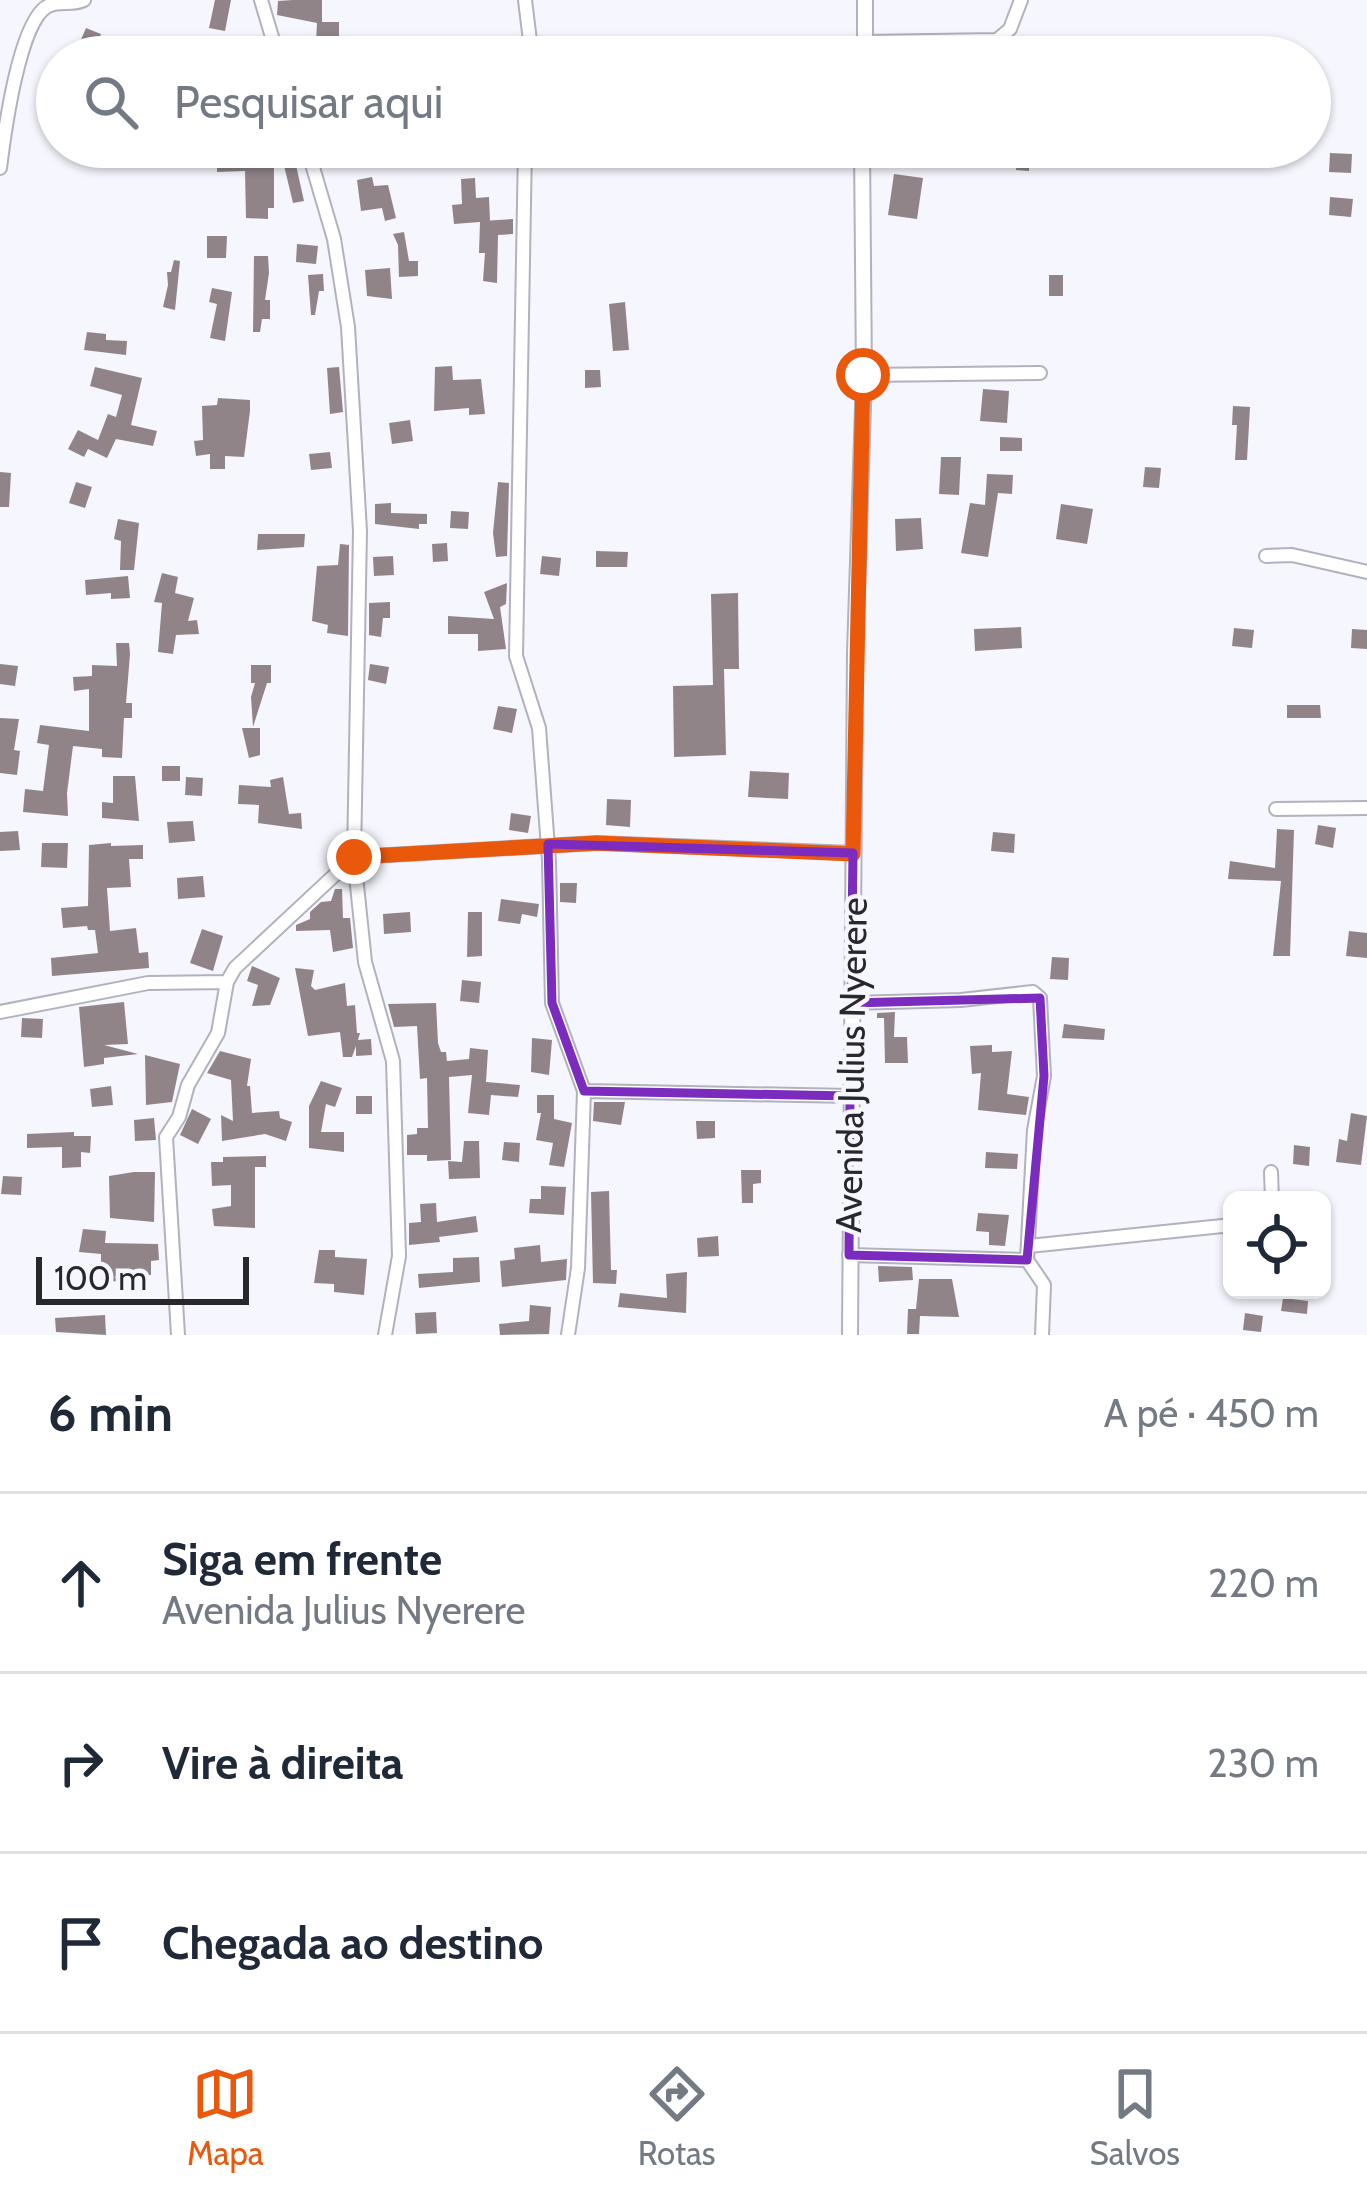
<!DOCTYPE html>
<html lang="pt">
<head>
<meta charset="utf-8">
<style>
	body { margin:0; font-family:Cabin,sans-serif; background:#f2f2f3; color:#1f2937 }
	.controls { position:absolute; right:36px; bottom:36px; display:grid; overflow:hidden; border-radius:18px; box-shadow:0 3px 9px #0004 }
	.controls button { width:108px; height:108px; display:grid; place-items:center; padding:0; border:0; border-bottom:3px solid #e0e1e3; background:#fff; color:#1f2937; font:60px sans-serif }
	.scale { position:absolute; left:36px; bottom:30px; width:213px; box-sizing:border-box; padding-left:12px; border:6px solid #28282c; border-top:0; font-size:33px; line-height:42px; white-space:nowrap; color:#28282c; -webkit-text-stroke:9px #f6f6fe; paint-order:stroke }
	.stop { position:absolute; width:36px; height:36px; margin:-27px; border:9px solid #ea580c; border-radius:50%; background:#fff }
	.stop.end { background:#ea580c; border-color:#fff; box-shadow:0 3px 12px #0008 }
	.list { margin:0; padding:0; list-style:none }
	h2 { display:flex; justify-content:space-between; align-items:center; height:156px; margin:0; padding:0 48px; font-size:51px }
	h2 small { font-size:39px; font-weight:400; color:#747a83 }
	.list li { display:grid; grid-template-columns:78px 1fr auto; gap:36px; align-items:center; box-sizing:border-box; height:180px; padding:0 48px; border-top:3px solid #e0e1e3 }
	.list b { display:block; font-size:45px; white-space:nowrap }
	.list p { margin:0; font-size:39px; white-space:nowrap; color:#747a83 }
	.list em { font-size:39px; font-style:normal; color:#747a83 }
	.icon { flex:none; width:66px; height:66px; fill:none; stroke:currentColor; stroke-width:2; stroke-linecap:round; stroke-linejoin:round }
	.map { position:relative; flex:none; width:1367px; height:1335px; overflow:hidden }
	.search { position:absolute; background:#fff; box-shadow:0 3px 9px #0004; left:36px; right:36px; top:36px; height:132px; display:flex; align-items:center; gap:30px; box-sizing:border-box; padding:0 42px; border-radius:66px; color:#747a83; font-size:45px }
	.sheet { height:696px; background:#fff }
	nav { display:flex; justify-content:space-around; align-items:center; box-sizing:border-box; height:168px; border-top:3px solid #e0e1e3; background:#fff; font-size:33px; color:#747a83 }
	nav a { display:grid; justify-items:center; gap:6px }
	nav .on { color:#ea580c }
	.map>svg:first-child { display:block }
	.building { fill:#908489 }
	.lines { fill:none; stroke-linecap:round; stroke-linejoin:round }
	.minor-casing { stroke:#b1b2bd; stroke-width:16 }
	.tertiary-casing { stroke:#b1b2bd; stroke-width:18 }
	.minor { stroke:#fff; stroke-width:12 }
	.tertiary { stroke:#fff; stroke-width:14 }
	.route { stroke:#ea580c; stroke-width:15 }
	.marked { fill:none; stroke:#7b2cbf; stroke-width:9; stroke-linejoin:round }
	.labels { text-anchor:middle; stroke-width:9; stroke-linejoin:round; paint-order:stroke }
	.street-label { font-size:36px; fill:#28282c; stroke:#f6f6fe }
</style>
</head>
<body>
<div class="map">
<svg width="1367" height="1335" viewBox="0 0 1367 1335">
	<rect width="100%" height="100%" fill="#f6f6fe"/>
	<path class="building" d="M215 0H231L225 31 209 28Z
		M293 0H322V22H339V42H316L317 23 277 15 278 1Z
		M86 28 101 34 92 56 77 49Z
		M1017 147H1030L1029 171 1016 170Z
		M297 150 300 164 296 165 304 201 293 203 281 153Z
		M235 152 236 157 274 160V208H268V219L246 218 245 171 217 172V153Z
		M1330 153 1352 154 1351 173 1329 172Z
		M894 174 923 178 917 219 888 215Z
		M372 177 374 186 388 185 396 218 385 221 382 208 361 211 357 180Z
		M475 178 476 198 489 197 490 221H482L513 219V234L498 235 497 283 483 281 485 253H479L480 222 454 224 452 205 462 204 461 179Z
		M1330 197 1353 199 1351 217 1329 215Z
		M404 232 409 261H418V276L399 277 398 245 393 234Z
		M207 236H227L226 258H207Z
		M297 244 318 246 316 264 296 262Z
		M254 256H268L269 273 265 300H270V319H262L260 332H253Z
		M174 260 180 261 175 310 163 307 168 285 167 272H171Z
		M390 268 392 299 367 296 365 270Z
		M323 274 324 291H319L315 315H311L308 275Z
		M1049 275H1063V296H1049Z
		M212 288 232 292 225 341 210 338 217 304 209 302Z
		M625 302 629 350 613 351 609 304Z
		M87 332 106 334V340L127 341 126 355 84 350Z
		M452 366 453 380 481 379 485 414 469 415V408L434 411 435 367Z
		M95 367 142 378 131 425 157 431 153 446 116 439 107 458 88 449 84 457 68 449 78 430 98 440 108 414 116 417 122 395 90 386Z
		M339 367 343 412 330 414 327 368Z
		M585 370H600L601 387 585 388Z
		M983 389 1009 391 1007 423 980 421Z
		M218 398 250 400V411L244 457 225 456V469H210V454L196 456 194 441 203 440 202 406 217 405Z
		M1233 406 1250 407 1247 460H1235L1237 425H1232Z
		M410 420 413 441 392 444 389 423Z
		M1000 437 1022 438V451H1000Z
		M330 452 332 468 311 470 309 454Z
		M941 457H961L959 495 939 494Z
		M1145 467 1161 468 1159 488 1143 487Z
		M0 472 11 473 9 507H0Z
		M987 474 1013 475 1012 494 998 493 988 557 961 553 970 503 985 505Z
		M76 482 92 487 85 508 69 503Z
		M498 482 509 483 507 556 496 557 493 533Z
		M391 503V513L427 514V524H419V529L375 524V504Z
		M1061 504 1093 509 1087 544 1056 539Z
		M451 511 469 512 468 529 450 528Z
		M921 518 923 549 896 551 895 519Z
		M118 519 139 523 134 570H120L121 541 114 539Z
		M258 534H305L304 547 257 550Z
		M447 543 448 561 433 562 432 544Z
		M340 544 349 545 348 636 327 633 328 625 312 621 317 566 338 565Z
		M596 551 628 552 627 567H596Z
		M393 556 394 575 374 576 373 557Z
		M542 556 561 558 559 576 540 574Z
		M162 573 178 577 175 593 194 598 188 621 197 620 199 634 176 635 173 654 158 652 162 603 154 602Z
		M128 576 130 598 111 599V593L86 595 85 580Z
		M507 583 506 604 500 607 506 649 478 651V634H448V616L494 619 484 592Z
		M738 593 739 669H724L726 755 674 757 673 686 713 685 711 594Z
		M390 602V618H383L381 637 369 635V603Z
		M1021 627 1022 648 975 651 974 629Z
		M1234 628 1254 630 1252 648 1232 646Z
		M1352 629 1367 630V649L1351 648Z
		M116 643H129L130 654 126 703H132V718H124L122 758 102 757V749L73 746 67 793 68 816 23 812 25 789 43 791 49 745 37 743 40 725 89 731V689L74 691 73 677 92 676V665L117 666Z
		M0 664 18 666 15 686 0 684Z
		M370 664 389 667 386 684 368 680Z
		M251 665H271V683H267L253 727 251 697 255 683H251Z
		M1287 705H1320L1321 718H1287Z
		M498 706 517 709 512 733 493 729Z
		M0 718 19 719 14 750 20 751 17 775 0 773Z
		M242 728H260V755L249 758Z
		M162 766H180V781H162Z
		M750 771 789 773 788 799 748 797Z
		M113 776H135L139 821 102 818V802L113 803Z
		M186 777 203 778 202 796 185 795Z
		M283 777 289 814 301 813 302 829 258 823 259 805 238 804 239 785 271 787 270 780Z
		M607 799 631 800 630 827 606 825Z
		M511 813 531 816 528 833 509 830Z
		M193 821 195 841 169 843 167 822Z
		M1318 825 1336 828 1333 848 1315 844Z
		M1277 829 1294 830 1290 956H1273L1281 881 1228 879 1230 861 1275 868Z
		M18 831 20 850 0 851V832Z
		M993 832 1015 834 1014 853 991 851Z
		M42 843H68L67 868 41 867Z
		M111 843V846L143 845V859H129L131 887 107 888 110 931 136 928 139 953 148 952 149 968 52 976 51 958 98 953 95 930H88L87 926 63 928 61 908 88 906 89 845Z
		M203 876 205 897 178 899 177 878Z
		M560 883H577L576 903 560 902Z
		M335 889H342L343 918H350L353 948 333 952 330 930 296 931V925L310 919V912L321 902 331 901Z
		M501 899 539 904 537 917 522 914 520 924 498 921Z
		M410 912 411 932 384 934 383 914Z
		M468 912H482V956L467 957Z
		M202 929 223 936 213 971 190 963Z
		M1349 931 1367 933V958L1346 956Z
		M1052 957 1069 958 1068 980 1050 979Z
		M252 966 280 978 270 1005 252 1006 258 985 247 981Z
		M295 968 314 970 311 986 315 990 345 983 347 1006 355 1005 357 1033H360L358 1040 371 1039 372 1055 356 1056V1046L352 1057H343L340 1032 308 1036Z
		M462 980 481 982 479 1003 460 1001Z
		M124 1002 128 1044 104 1045 138 1054 104 1058V1064L84 1067 79 1007Z
		M436 1003 438 1043 441 1052H446L447 1061 469 1059 470 1048 488 1050 486 1082 520 1085 518 1097 491 1095 489 1115 468 1113 472 1075 449 1077 451 1160 427 1161V1155H407V1135L417 1134V1128H428L427 1078 420 1079 417 1026 394 1027 388 1004Z
		M895 1012 894 1037H907L908 1063H885L884 1018H877V1013Z
		M22 1018 43 1019 42 1038 21 1037Z
		M1064 1024 1105 1029 1104 1040 1062 1038Z
		M532 1038 552 1040 549 1075 531 1072Z
		M992 1045V1052L1012 1051 1007 1094 1029 1097 1026 1115 978 1110 981 1073 972 1074 970 1046Z
		M220 1051 251 1059 247 1086H250L252 1113 279 1111 280 1118 292 1122 286 1141 265 1134 222 1141 221 1115 233 1121 231 1080 207 1073Z
		M145 1055 180 1064 172 1102 146 1105Z
		M321 1081 342 1088 335 1107 326 1104 321 1132H344V1152L309 1148V1106Z
		M111 1086 113 1105 92 1107 90 1089Z
		M537 1095H554V1119L572 1123 564 1167 549 1165 553 1143 536 1140 541 1113H537Z
		M356 1096H372V1114H356Z
		M594 1102H625L621 1125 593 1121Z
		M192 1109 211 1119 198 1144 180 1135Z
		M1351 1113 1367 1116 1361 1165 1336 1162 1339 1139 1347 1141Z
		M154 1118 156 1140 135 1141 134 1120Z
		M696 1121H715V1138L697 1139Z
		M74 1132V1136H91L90 1153 81 1152V1167L62 1168V1147L27 1148V1134Z
		M464 1141H479L480 1178 449 1179 448 1161 462 1162Z
		M504 1142 520 1143 519 1162 502 1160Z
		M1294 1145 1310 1147 1309 1166 1293 1164Z
		M986 1152 1018 1154 1017 1169 985 1168Z
		M266 1156V1167H255V1228L214 1226 212 1209 231 1206V1185L212 1186 211 1162H223V1157Z
		M741 1170H761V1183L753 1184V1203H742Z
		M134 1172H155L154 1222 110 1218 109 1176Z
		M3 1176 22 1177 21 1195 1 1194Z
		M541 1186 566 1187 564 1215 529 1213 530 1199H541Z
		M609 1191 611 1270H617L616 1284 593 1283 591 1192Z
		M436 1203 437 1222 476 1216 478 1232 439 1237 440 1242 409 1245V1223L421 1222 420 1204Z
		M978 1213 1009 1215 1005 1246 989 1245V1232L976 1231Z
		M83 1229 106 1231 105 1243 158 1244 159 1260 151 1261V1275L120 1276V1281L101 1282V1254L79 1252Z
		M718 1236 719 1256 698 1257 697 1238Z
		M540 1245 541 1262 567 1259 566 1280 502 1287 500 1261 515 1259 514 1248Z
		M319 1250H335V1257L367 1259 364 1295 334 1292V1284L314 1283Z
		M479 1257 480 1282 419 1288 418 1274 453 1272V1258Z
		M878 1266 912 1267 913 1280 879 1282Z
		M687 1272 686 1313 618 1307 620 1293 667 1298 666 1274Z
		M919 1279H952L959 1317 920 1316 919 1334H907L908 1309H916Z
		M1283 1298 1308 1301 1307 1314 1281 1311Z
		M530 1305 551 1307 549 1334 500 1335 499 1324 529 1321Z
		M436 1312 437 1333 416 1334 415 1313Z
		M1245 1313 1263 1316 1261 1332 1243 1330Z
		M105 1315 106 1335 56 1332 55 1318Z"/>
	<g class="lines">
		<g class="minor-casing">
			<path id="minor" d="M261 0 278 57
				M525 0 532 57
				M865 42 997 40 1010 29 1021 0
				M307 147 334 239 348 327 360 531 354 857 365 962 393 1061 399 1256 385 1335
				M525 147 516 656 539 728 549 861 552 1003 584 1091
				M0 168C4 136 19 20 48 6 60 0 72 6 84 0
				M864 375 1040 373
				M1266 556 1292 555 1367 572
				M1276 809 1367 808
				M851 1003 961 1000 1033 992 1040 998 1044 1076 1034 1130 1027 1260
				M0 1012 148 983 227 982
				M1271 1172 1272 1200
				M1029 1246 1232 1225
				M849 1255 1027 1260 1044 1285 1042 1335
				M178 1335 166 1137 179 1117 188 1085 218 1033 227 982 235 968 354 857 597 843 853 853
				M568 1335 578 1268 584 1091 850 1096"/>
		</g>
		<g class="tertiary-casing">
			<path id="tertiary" d="M865 57V0
				M850 1335 855 653 864 375 862 147"/>
		</g>
		<use href="#minor" class="minor"/>
		<use href="#tertiary" class="tertiary"/>
	</g>
	<g class="lines">
		<path class="route" d="M354 857 597 843 853 854 863 375"/>
	</g>
	<path class="marked" d="M548 844 853 853 851 1003 1040 998 1044 1076 1027 1260 849 1255 850 1096 584 1091 552 1003Z"/>
	<g class="labels">
		<g class="street-label">
			<text transform="translate(851 1065) rotate(-89)" y="13">Avenida Julius Nyerere</text>
		</g>
	</g>
</svg>
<div class="controls">
<button><svg class="icon" aria-label="locate" viewBox="0 0 24 24"><circle cx="12" cy="12" r="6"/><path d="M12 2v4M12 18v4M2 12h4M18 12h4"/></svg></button>
</div>
<div class="scale">100 m</div>
<div class="stop" style="left:863px;top:375px"></div>
<div class="stop end" style="left:354px;top:857px"></div>
<div class="search"><svg class="icon" aria-label="search" viewBox="0 0 24 24"><circle cx="10" cy="10" r="6"/><path d="M15 15l6 6"/></svg>Pesquisar aqui</div>
</div>
<section class="sheet">
<h2>6 min<small>A pé · 450 m</small></h2>
<ul class="list">
<li><svg class="icon" aria-label="ahead" viewBox="0 0 24 24"><path d="M12 20V5M6 11l6-6 6 6"/></svg><div><b>Siga em frente</b><p>Avenida Julius Nyerere</p></div><em>220 m</em></li>
<li><svg class="icon" aria-label="right" viewBox="0 0 24 24"><path d="M7 20v-9h11M14 6l5 5-5 5"/></svg><div><b>Vire à direita</b></div><em>230 m</em></li>
<li><svg class="icon" aria-label="arrive" viewBox="0 0 24 24"><path d="M6 21V4h12l-3 4 3 4H6"/></svg><div><b>Chegada ao destino</b></div></li>
</ul>
</section>
<nav>
<a class="on"><svg class="icon" aria-label="map" viewBox="0 0 24 24"><path d="M3 6l6-2 6 2 6-2v14l-6 2-6-2-6 2zM9 4v14M15 6v14"/></svg>Mapa</a>
<a><svg class="icon" aria-label="directions" viewBox="0 0 24 24"><path d="M12 3l9 9-9 9-9-9zM9 14v-3h6M13 9l2 2-2 2"/></svg>Rotas</a>
<a><svg class="icon" aria-label="saved" viewBox="0 0 24 24"><path d="M7 4h10v16l-5-4-5 4z"/></svg>Salvos</a>
</nav>
</body>
</html>
